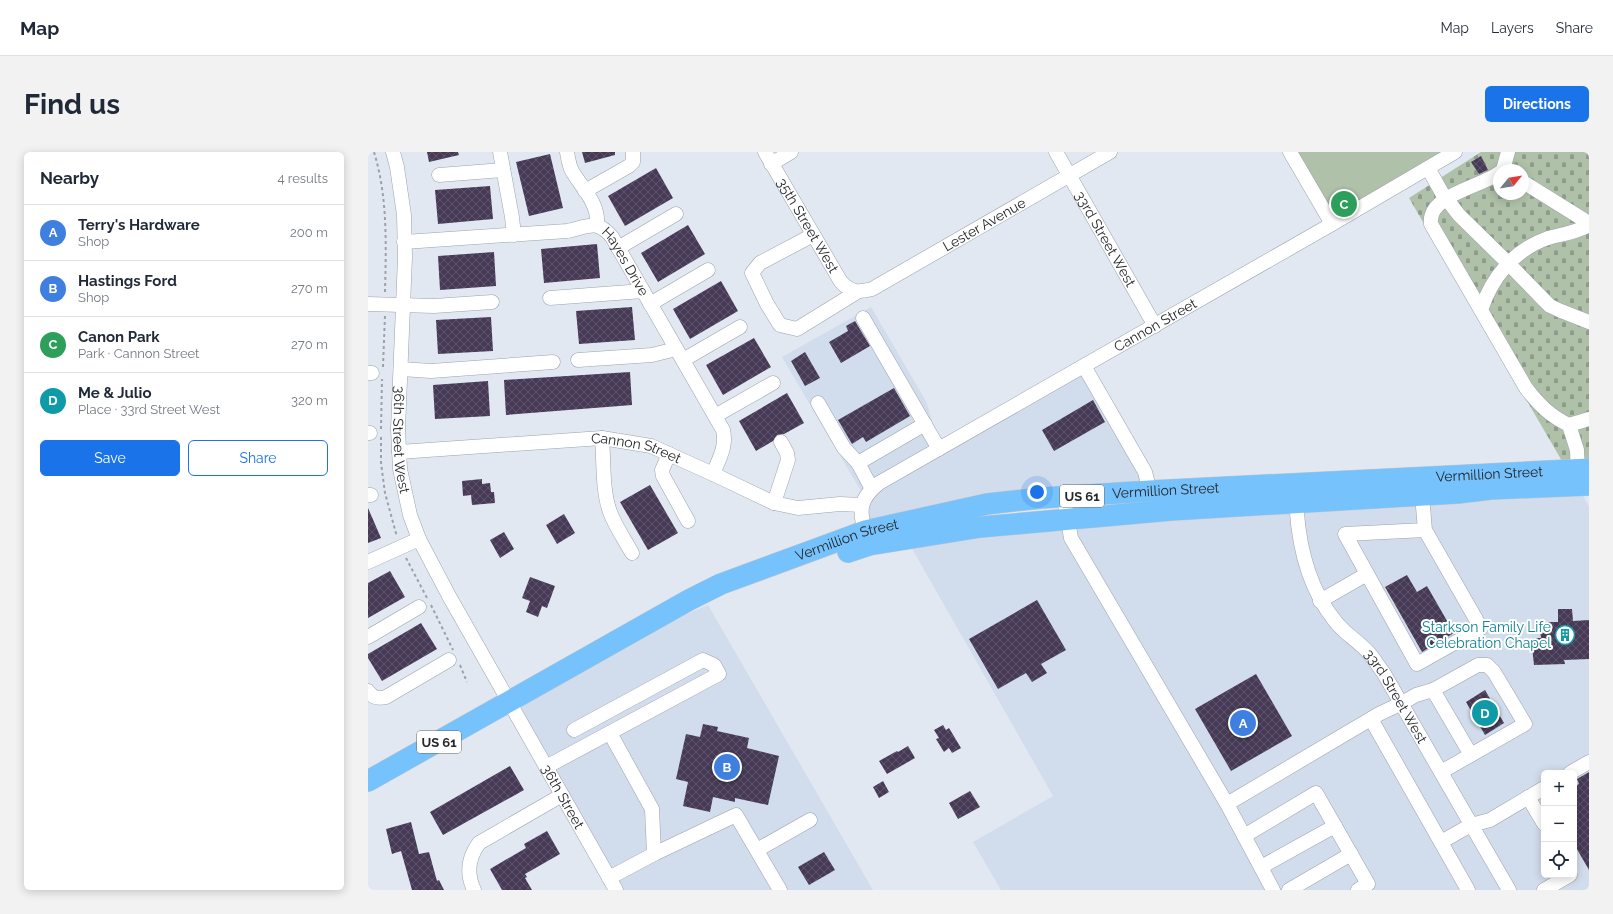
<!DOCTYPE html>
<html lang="en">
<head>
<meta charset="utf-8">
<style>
	body { margin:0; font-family:Raleway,sans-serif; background:#f2f2f3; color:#1f2937 }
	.controls { position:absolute; right:12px; bottom:12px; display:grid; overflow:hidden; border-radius:6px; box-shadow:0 2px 10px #0003 }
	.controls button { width:36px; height:36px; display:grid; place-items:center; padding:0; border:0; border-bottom:1px solid #e0e1e3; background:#fff; color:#1f2937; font:20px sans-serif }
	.compass { position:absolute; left:1125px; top:12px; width:36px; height:36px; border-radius:50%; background:#fff; box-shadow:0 2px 10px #0003; rotate:60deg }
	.you { position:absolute; left:669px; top:340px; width:14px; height:14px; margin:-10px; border:3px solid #fff; border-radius:50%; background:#1a73e8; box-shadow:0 0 0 6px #1a73e833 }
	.badge { display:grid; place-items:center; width:26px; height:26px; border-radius:50%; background:#1a73e8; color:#fff; font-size:13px; font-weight:700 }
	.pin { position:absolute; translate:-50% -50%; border:2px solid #fff; box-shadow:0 1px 4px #0006 }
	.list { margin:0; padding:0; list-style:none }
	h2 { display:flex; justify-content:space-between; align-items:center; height:52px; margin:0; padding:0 16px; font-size:17px }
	h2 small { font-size:13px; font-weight:400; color:#747a83 }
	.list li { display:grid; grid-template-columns:26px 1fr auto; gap:12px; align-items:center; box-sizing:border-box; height:56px; padding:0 16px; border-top:1px solid #e0e1e3 }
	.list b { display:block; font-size:15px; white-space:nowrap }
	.list p { margin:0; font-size:13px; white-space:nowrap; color:#747a83 }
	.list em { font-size:13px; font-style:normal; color:#747a83 }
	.actions { display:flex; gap:8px; padding:12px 16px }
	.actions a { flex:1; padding:9px 0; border:1px solid #1a73e8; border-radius:6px; text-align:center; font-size:14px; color:#1a73e8 }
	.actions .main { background:#1a73e8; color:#fff }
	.icon { flex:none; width:22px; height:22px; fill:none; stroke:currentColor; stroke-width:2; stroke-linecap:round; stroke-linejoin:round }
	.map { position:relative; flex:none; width:1221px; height:738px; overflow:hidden; border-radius:6px }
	header { display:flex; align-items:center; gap:24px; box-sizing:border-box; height:56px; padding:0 20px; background:#fff; border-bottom:1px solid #e0e1e3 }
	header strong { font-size:19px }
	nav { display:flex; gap:22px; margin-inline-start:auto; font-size:14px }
	.intro { display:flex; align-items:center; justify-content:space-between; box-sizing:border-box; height:96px; padding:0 24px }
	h1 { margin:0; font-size:28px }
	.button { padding:10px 18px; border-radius:6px; background:#1a73e8; color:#fff; font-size:14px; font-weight:700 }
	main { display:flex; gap:24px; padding:0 24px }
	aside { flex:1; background:#fff; border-radius:6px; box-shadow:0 2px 10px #0003 }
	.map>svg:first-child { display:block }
	.built { fill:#d1dcec; fill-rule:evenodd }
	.cemetery { fill:url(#cemetery-stones); fill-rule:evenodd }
	.park { fill:#afc1a9 }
	.building { fill:url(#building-cross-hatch) }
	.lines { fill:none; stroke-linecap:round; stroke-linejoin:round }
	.minor-casing { stroke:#9ca2ab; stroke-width:15 }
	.highway-casing { stroke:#c6c7c8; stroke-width:22 }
	.path { stroke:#9ca0a8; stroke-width:2; stroke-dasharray:3 3; stroke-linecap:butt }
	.minor { stroke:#fff; stroke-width:14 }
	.highway { stroke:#76c2fc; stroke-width:21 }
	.labels { text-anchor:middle; stroke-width:4; stroke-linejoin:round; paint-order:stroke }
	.shield { fill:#fff; stroke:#66686b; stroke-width:1 }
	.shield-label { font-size:13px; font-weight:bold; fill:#25272b }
	.street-label { font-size:14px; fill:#25272b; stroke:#fff }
	.culture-label { font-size:14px; fill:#0d838f; stroke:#fff; text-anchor:end }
</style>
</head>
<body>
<header>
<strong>Map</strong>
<nav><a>Map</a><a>Layers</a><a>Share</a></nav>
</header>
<div class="intro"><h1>Find us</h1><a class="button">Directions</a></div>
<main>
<aside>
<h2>Nearby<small>4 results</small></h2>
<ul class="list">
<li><span class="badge" style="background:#3f7fe0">A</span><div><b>Terry's Hardware</b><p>Shop</p></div><em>200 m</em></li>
<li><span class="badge" style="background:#3f7fe0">B</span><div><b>Hastings Ford</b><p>Shop</p></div><em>270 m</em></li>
<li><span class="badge" style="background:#2e9e5b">C</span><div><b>Canon Park</b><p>Park · Cannon Street</p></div><em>270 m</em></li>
<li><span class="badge" style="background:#0f9aa8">D</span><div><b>Me &amp; Julio</b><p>Place · 33rd Street West</p></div><em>320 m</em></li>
</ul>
<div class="actions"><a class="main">Save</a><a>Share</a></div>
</aside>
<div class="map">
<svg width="1221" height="738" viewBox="0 0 1221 738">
	<defs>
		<pattern id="cemetery-stones" width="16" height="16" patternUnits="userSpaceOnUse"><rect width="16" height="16" fill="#afc1a9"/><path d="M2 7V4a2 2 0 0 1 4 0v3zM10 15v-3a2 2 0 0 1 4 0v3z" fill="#8e9d8a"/></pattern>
		<pattern id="building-cross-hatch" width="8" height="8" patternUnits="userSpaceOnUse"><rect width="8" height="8" fill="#463a57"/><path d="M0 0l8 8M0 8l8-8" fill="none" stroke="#5e546c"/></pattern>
	</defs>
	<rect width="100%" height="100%" fill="#e2e8f2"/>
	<path class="built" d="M503 155 559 251 571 296 716 214 782 339 497 379V346L414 205Z
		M1210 334 1221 355V738H633L605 690 685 644 538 386ZM1176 621H1206V723H1176Z
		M340 453 505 738H248L142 550 236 497Z"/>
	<path class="cemetery" d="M1113 0H1221V307L1194 309 1041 46ZM1131 18H1155V42H1131Z"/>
	<path class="park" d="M922 0H1087L964 72Z"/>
	<path class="building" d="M59 0H90L91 3 61 10Z
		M214 0H247V3L217 11Z
		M182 2 195 56 161 64 148 10Z
		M1113 4 1120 18 1111 22 1103 10Z
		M288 16 305 46 257 74 240 44Z
		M122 34 125 67 70 72 67 38Z
		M320 73 337 102 290 130 273 101Z
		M229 92 232 126 176 131 173 97Z
		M126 100 128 134 72 138 70 104Z
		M353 129 370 159 322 187 305 157Z
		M264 155 267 188 211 192 208 159Z
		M123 165 125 199 70 202 68 168Z
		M487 169 502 194 473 211 461 190 480 179 478 174Z
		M386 186 403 215 355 243 338 213Z
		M437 200 452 226 437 234 423 209Z
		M262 220 264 253 138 263 136 228Z
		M120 229 122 264 67 267 65 233Z
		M526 236 542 264 498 290 495 285 484 292 470 268Z
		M419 241 436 271 416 282 409 283 405 289 388 299 371 269Z
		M725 248 737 270 686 299 674 278Z
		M114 327V332L122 331 123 340H126L127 351 104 353 103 343 95 344 94 329Z
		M282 333 310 381 280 398 252 350Z
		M0 356 13 386 0 391Z
		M196 362 207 381 189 392 178 373Z
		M136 380 146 397 132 406 122 388Z
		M22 419 37 445 0 466V431Z
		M1039 423 1049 440 1059 434 1086 481 1054 500 1017 435Z
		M162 425 187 434 179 456 174 454 170 465 158 460 162 449 154 446Z
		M669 448 698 498 673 512 679 521 664 530 658 521 630 537 601 487Z
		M1190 457H1204L1205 469 1221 468V507L1196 508 1197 512 1166 513 1163 486H1173L1171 470H1190Z
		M53 471 69 497 14 529 0 506V502Z
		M888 522 924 584 863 619 827 557Z
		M1117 538 1136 571 1117 583 1098 550Z
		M335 572 350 575 349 579 381 586 379 596 411 604 400 653 367 646V650L345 645 342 660 315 654 320 630 308 627 318 582 332 585Z
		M575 573 578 578 581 576 593 596 584 601 581 596 576 600 568 587 571 586 566 578Z
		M540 594 547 606 519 622 511 609 529 599 530 600Z
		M142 614 156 638 75 683 62 660Z
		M1221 620V718L1206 692V635L1211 632 1209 627Z
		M515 629 521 640 511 646 505 635Z
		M602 639 612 655 590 667 581 651Z
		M43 670 51 702 61 700 69 729 71 728 76 738H44L33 699 24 702 18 677Z
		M179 679 192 702 157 722 159 725 157 726 164 738H134L122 717 158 696 156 692Z
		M456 700 467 718 441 733 430 715Z"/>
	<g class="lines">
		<g class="minor-casing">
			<g id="minor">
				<path id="s1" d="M25 0 29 15 36 63 37 105 30 277 32 317 42 363 51 387 81 444 248 738"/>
				<path d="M132 0 144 65 146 83"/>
				<path d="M199 0C200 6 201 13 204 19 214 36 231 51 229 73"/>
				<path id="s2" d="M397 0 473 130C483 140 489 141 504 137L742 0"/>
				<path id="s3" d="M688 0 787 174"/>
				<path d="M922 0 964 72"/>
				<path d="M403 12 423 0"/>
				<path d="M1060 16 1074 41 1091 63 1140 111 1174 146 1182 154 1193 159 1221 170"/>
				<path d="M1135 18 1140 0"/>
				<path d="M1131 21C1113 35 1059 43 1063 72L1158 236C1170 252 1182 264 1201 273L1221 267"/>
				<path d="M71 23 135 18"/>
				<path d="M1155 30 1221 71"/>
				<path d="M217 39 261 14 265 10V0"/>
				<path d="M445 83 392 111 384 121 399 152 412 173 429 177 489 140"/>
				<path id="s4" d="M36 90 199 79C220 75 228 66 244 85L355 278C359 294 351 307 345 322"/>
				<path d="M250 96 308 62"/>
				<path d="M182 146 275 139"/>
				<path d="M0 152 66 154 124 150"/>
				<path d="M282 152 340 118"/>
				<path d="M1113 158C1124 125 1146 98 1180 86 1194 82 1208 81 1221 73"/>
				<path d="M495 166 571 297"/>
				<path d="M210 208 284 203 308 197"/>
				<path d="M315 208 372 175"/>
				<path d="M716 214 777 320 782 339"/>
				<path d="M33 217 63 219 185 210"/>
				<path d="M0 221H4"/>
				<path d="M450 251 476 296 490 311"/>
				<path d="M347 264 405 231"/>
				<path d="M1201 273 1209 298 1210 325"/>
				<path d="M0 281H2"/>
				<path d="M234 286C236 310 234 338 242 360 247 374 257 388 264 401"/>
				<path id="s5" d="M31 300 234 286 283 294 345 322 406 351 430 356 472 352 494 353"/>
				<path d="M301 302 294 318 295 324 320 369"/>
				<path d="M504 337 490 311 557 272"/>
				<path id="s6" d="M928 342C929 388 938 433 967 469 976 481 990 489 1000 500 1006 506 1010 514 1015 520L1141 738"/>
				<path d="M0 343H3"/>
				<path d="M1054 343 1057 378 977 382 1049 512 1113 476 1057 378"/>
				<path d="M696 346 703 386 859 652 1011 562 1034 551 1048 543 1065 538 1110 513H1119L1126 520 1157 572 1073 620"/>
				<path d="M406 351 420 308 419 301 413 290"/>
				<path id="s7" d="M499 387C492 362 488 349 511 331L964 72 1087 0"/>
				<path d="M0 410 51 387"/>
				<path d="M952 449 999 422"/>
				<path d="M0 485 51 455"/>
				<path d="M1065 538 1103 603"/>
				<path d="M0 539C5 546 10 547 18 545L81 508"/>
				<path d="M1003 567 1100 738"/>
				<path d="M242 581 284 657 286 702"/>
				<path d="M178 615 351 522 346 513 335 508 206 578"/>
				<path d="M1202 621 1221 610"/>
				<path d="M1160 645 1176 672"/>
				<path d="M859 652 905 738"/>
				<path d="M876 684 948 641 1000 732 990 738"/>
				<path d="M1073 690 1103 673 1122 668 1176 636"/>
				<path d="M389 698 442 668"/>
				<path d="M893 715 967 674"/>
				<path d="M241 726 286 702 368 663 412 738"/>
				<path d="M106 738C98 721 100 706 111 691L194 643"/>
				<path d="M921 738 983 702"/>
				<path d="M1176 738 1202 723"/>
			</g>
		</g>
		<g class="highway-casing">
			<g id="highway">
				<path d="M480 400 501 393 613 375 804 358 1090 341 1123 337 1221 333"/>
				<path id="s8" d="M0 629 321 448 353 432 497 379 619 352 673 346 782 339 1221 317"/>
			</g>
		</g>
		<path class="path" d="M6 0C20 46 18 93 17 141
			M15 215 17 163
			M13 277 14 227
			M13 285V311L17 341 29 385
			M38 406 59 446
			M63 453 85 498
			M92 513 99 530"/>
		<use href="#minor" class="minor"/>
		<use href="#highway" class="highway"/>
	</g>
	<defs>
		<g id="building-ring" transform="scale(1)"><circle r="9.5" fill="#fff" stroke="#0f9aa8" stroke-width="1.5"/><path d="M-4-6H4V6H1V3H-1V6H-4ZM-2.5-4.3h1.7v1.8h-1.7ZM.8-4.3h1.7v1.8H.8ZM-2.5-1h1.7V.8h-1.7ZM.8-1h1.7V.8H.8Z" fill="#0f9aa8"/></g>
	</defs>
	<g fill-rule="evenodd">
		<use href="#building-ring" x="1197" y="483"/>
	</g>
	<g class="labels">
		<g class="shield">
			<rect x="692" y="333" width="44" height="22" rx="3"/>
			<rect x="49" y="579" width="44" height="22" rx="3"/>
		</g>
		<g class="shield-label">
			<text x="714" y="349">US 61</text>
			<text x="71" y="595">US 61</text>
		</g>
		<g class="street-label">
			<text dy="5" stroke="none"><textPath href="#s2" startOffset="85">35th Street West</textPath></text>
			<text dy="5" stroke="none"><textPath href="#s2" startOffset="314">Lester Avenue</textPath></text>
			<text dy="5" stroke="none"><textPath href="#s3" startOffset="100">33rd Street West</textPath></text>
			<text dy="5" stroke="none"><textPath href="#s4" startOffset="241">Hayes Drive</textPath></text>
			<text dy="5" stroke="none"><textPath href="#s7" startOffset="381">Cannon Street</textPath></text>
			<text dy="5" stroke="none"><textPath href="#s1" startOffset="289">36th Street West</textPath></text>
			<text dy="5" stroke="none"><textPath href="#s5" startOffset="239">Cannon Street</textPath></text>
			<text dy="5" stroke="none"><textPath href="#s8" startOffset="1186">Vermillion Street</textPath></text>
			<text dy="5" stroke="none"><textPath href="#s8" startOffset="862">Vermillion Street</textPath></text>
			<text dy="5" stroke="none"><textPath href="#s8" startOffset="538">Vermillion Street</textPath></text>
			<text dy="5" stroke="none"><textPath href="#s6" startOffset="233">33rd Street West</textPath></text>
			<text dy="5" stroke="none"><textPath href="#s1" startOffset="686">36th Street</textPath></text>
		</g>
		<g class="culture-label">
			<text x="1183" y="480">Starkson Family Life<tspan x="1183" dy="16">Celebration Chapel</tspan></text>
		</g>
	</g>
</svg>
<div class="controls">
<button>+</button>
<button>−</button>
<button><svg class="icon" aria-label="locate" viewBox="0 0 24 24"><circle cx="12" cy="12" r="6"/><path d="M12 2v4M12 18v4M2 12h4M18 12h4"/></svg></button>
</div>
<svg class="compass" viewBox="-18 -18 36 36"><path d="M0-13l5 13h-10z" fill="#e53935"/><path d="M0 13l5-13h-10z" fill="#747a83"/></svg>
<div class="you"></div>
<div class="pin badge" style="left:875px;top:571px;background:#3f7fe0">A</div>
<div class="pin badge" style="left:359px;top:615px;background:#3f7fe0">B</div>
<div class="pin badge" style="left:976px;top:52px;background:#2e9e5b">C</div>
<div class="pin badge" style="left:1117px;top:561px;background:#0f9aa8">D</div>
</div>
</main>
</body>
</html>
